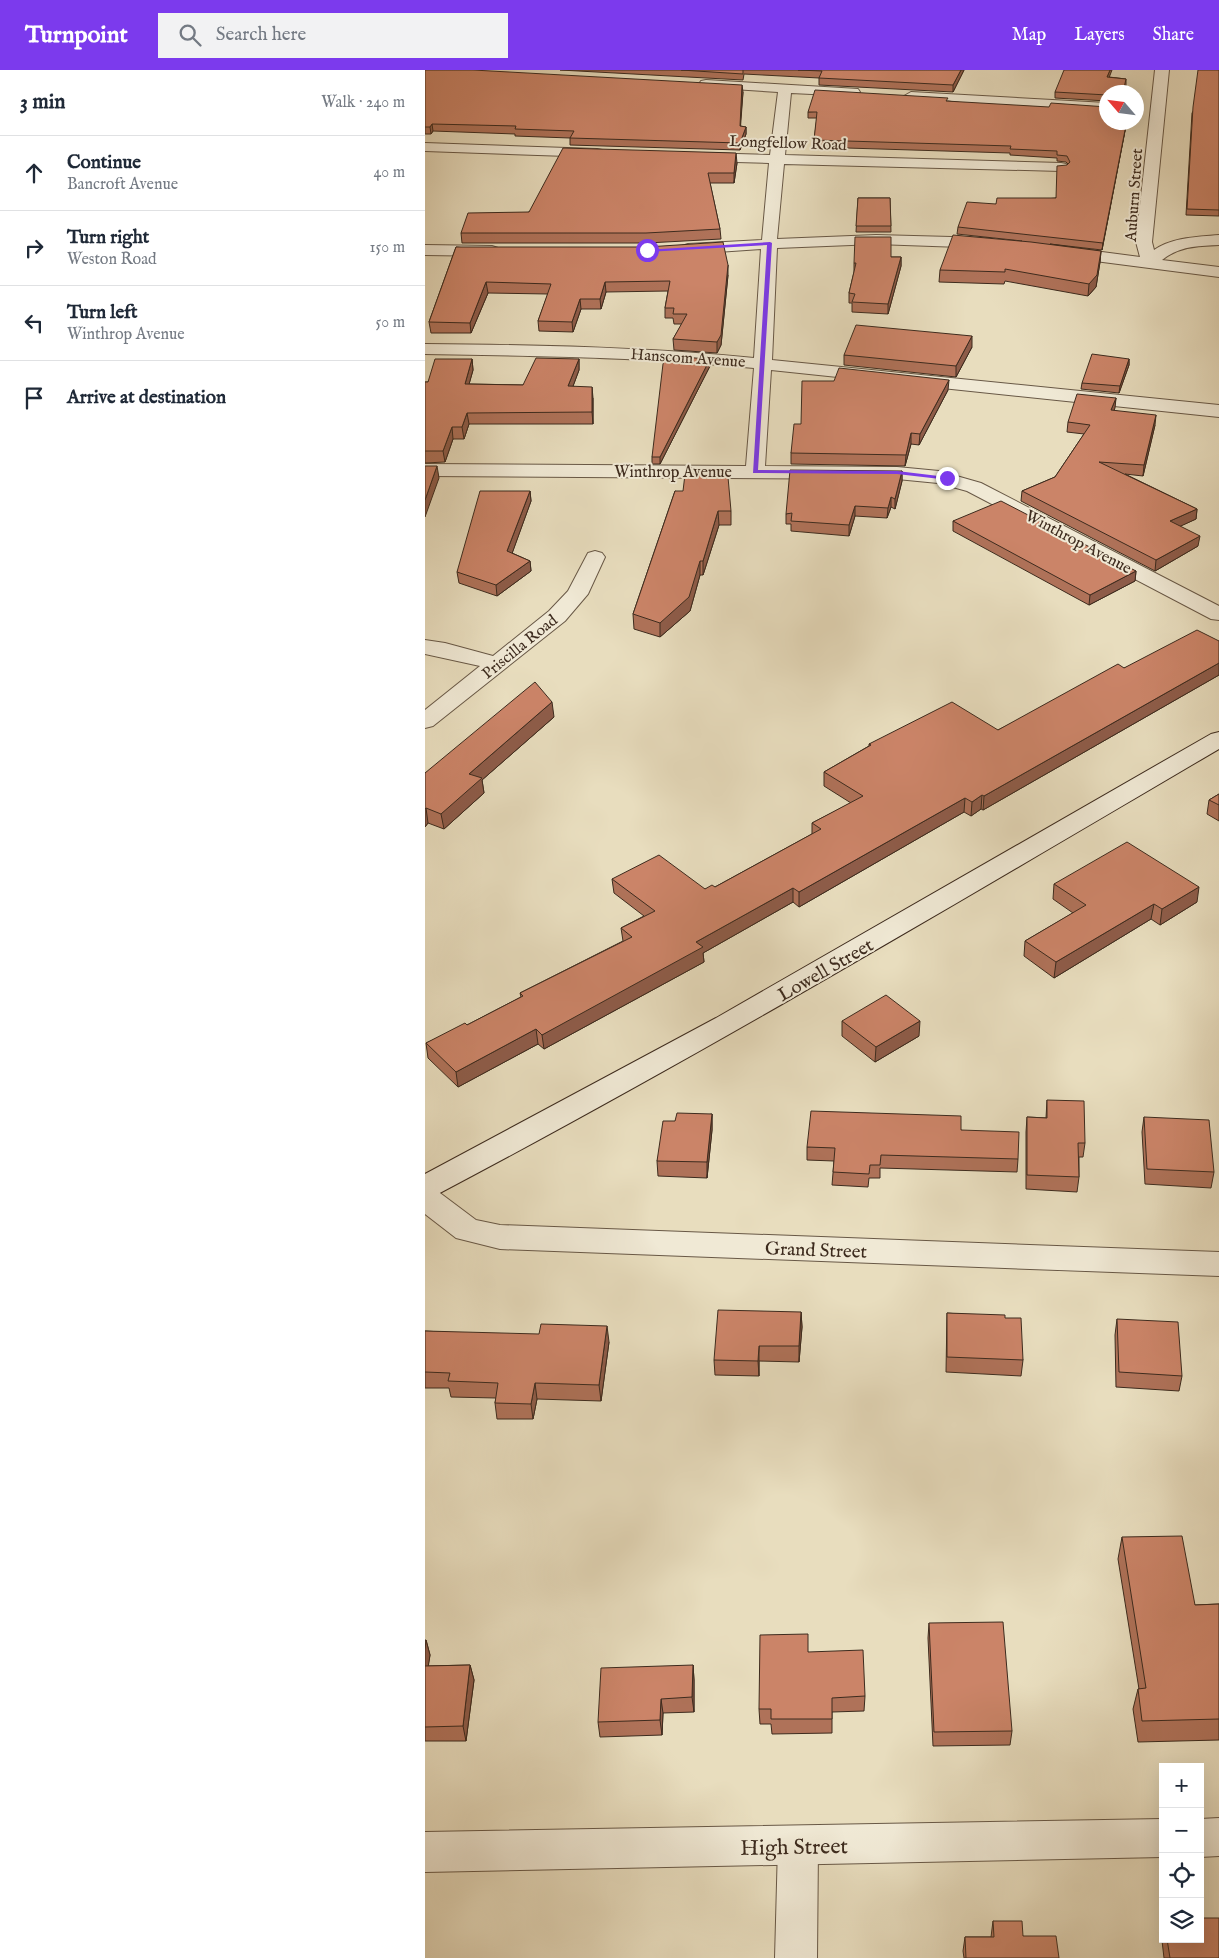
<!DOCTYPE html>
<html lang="en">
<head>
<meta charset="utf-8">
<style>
	body { margin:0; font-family:"IM FELL English",serif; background:#f2f2f3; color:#1f2937 }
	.controls { position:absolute; right:15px; bottom:15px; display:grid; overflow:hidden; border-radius:0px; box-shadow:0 5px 20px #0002 }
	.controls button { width:45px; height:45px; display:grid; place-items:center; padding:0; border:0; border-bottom:1px solid #e0e1e3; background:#fff; color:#1f2937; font:25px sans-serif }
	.compass { position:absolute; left:674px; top:15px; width:45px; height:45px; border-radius:50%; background:#fff; box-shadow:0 5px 20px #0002; rotate:298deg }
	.stop { position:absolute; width:15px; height:15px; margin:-11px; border:4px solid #7c3aed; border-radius:50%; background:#fff }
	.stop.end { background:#7c3aed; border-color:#fff; box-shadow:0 1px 5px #0008 }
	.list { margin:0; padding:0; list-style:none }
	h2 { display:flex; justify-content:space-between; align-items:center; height:65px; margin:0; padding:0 20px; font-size:21px }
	h2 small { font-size:16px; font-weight:400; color:#747a83 }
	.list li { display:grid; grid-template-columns:32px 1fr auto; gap:15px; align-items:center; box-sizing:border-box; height:75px; padding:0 20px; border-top:1px solid #e0e1e3 }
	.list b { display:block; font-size:19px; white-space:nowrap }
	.list p { margin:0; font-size:16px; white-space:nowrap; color:#747a83 }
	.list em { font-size:16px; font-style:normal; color:#747a83 }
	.icon { flex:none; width:28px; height:28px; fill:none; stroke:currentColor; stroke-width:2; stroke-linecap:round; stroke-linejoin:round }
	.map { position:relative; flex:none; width:794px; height:1888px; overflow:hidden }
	header { display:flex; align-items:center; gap:30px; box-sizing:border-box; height:70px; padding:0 25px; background:#7c3aed; color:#fff }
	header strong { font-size:24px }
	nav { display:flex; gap:28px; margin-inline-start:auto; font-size:18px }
	.search { width:350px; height:45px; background:#f2f2f3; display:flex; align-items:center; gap:12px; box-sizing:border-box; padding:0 18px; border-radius:0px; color:#747a83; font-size:19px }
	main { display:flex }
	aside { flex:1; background:#fff }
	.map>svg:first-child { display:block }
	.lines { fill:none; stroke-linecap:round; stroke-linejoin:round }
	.minor-casing { stroke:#685846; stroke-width:2 }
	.tertiary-casing { stroke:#685846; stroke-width:2 }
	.secondary-casing { stroke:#3d2b1e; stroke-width:2 }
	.minor { fill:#f0e9d5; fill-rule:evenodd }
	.tertiary { fill:#f0e9d5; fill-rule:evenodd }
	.secondary { fill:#f0e9d5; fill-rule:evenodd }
	.wall { fill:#af7259; stroke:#3d2b1e }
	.shaded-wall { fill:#8e5c49; stroke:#3d2b1e }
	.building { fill:#cb8468; stroke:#3d2b1e }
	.route { fill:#7c3aed }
	.labels { text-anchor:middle; stroke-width:4; stroke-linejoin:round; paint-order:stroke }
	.far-street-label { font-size:16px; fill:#3d2b1e; stroke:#f0e9d5 }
	.street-label { font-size:19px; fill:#3d2b1e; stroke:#f0e9d5 }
	.near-street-label { font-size:22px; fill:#3d2b1e; stroke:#f0e9d5 }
</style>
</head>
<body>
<header>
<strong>Turnpoint</strong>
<div class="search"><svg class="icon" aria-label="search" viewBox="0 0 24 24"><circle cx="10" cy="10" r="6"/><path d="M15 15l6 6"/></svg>Search here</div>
<nav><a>Map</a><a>Layers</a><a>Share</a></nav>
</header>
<main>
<aside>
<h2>3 min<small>Walk · 240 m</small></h2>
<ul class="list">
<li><svg class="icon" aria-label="ahead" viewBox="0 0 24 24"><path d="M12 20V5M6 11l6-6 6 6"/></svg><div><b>Continue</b><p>Bancroft Avenue</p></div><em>40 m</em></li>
<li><svg class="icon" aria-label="right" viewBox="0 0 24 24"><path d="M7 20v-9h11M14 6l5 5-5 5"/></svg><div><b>Turn right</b><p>Weston Road</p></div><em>150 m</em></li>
<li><svg class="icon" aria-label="left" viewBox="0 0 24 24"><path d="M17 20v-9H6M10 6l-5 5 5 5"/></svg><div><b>Turn left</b><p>Winthrop Avenue</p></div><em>50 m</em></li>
<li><svg class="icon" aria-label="arrive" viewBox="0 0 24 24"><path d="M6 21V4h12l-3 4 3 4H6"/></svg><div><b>Arrive at destination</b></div></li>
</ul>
</aside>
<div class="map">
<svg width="794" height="1888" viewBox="0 0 794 1888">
	<rect width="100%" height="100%" fill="#e8ddbe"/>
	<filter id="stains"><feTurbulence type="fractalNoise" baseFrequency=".004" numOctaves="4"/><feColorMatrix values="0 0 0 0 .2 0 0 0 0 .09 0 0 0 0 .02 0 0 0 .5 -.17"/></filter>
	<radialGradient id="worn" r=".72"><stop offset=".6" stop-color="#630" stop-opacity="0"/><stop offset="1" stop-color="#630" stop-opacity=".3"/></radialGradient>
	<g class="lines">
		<g class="minor-casing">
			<path id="minor" d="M730 0H744L727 172 729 180C748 167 772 167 794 165V175C773 176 754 176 737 190L794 197V207L639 187 633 185 631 182 633 179 639 177 715 187 711 172Z
				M281 10 433 19 435 22 428 26 366 23 360 85 636 93 641 94 643 97 641 100 636 101 359 94 352 169 451 165 564 168 570 170 572 173 570 176 564 178 451 174 352 178 347 290 794 335V347L346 300 340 396 472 397 514 401 556 413 794 536V550L786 549 542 421 513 413 472 409 0 406V394L321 396 329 298C219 287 110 286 0 284V274C110 275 220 277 329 288L336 179 263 184 257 182 255 179 257 176 263 174 337 170 344 93 275 91 270 90 268 87 270 84 275 83 345 85 353 22 276 17 274 14 276 11Z
				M486 22 682 33V41L481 29 479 26Z
				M0 73 172 79 177 80 179 83 177 86 172 87 0 81Z
				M0 175 67 176 73 178 75 181 73 184 67 186 0 185Z
				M170 481 177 483 180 487 163 524 140 551 8 656 0 658V640L55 596 0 584V570L20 573 68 586 124 541 143 521 163 483Z
				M0 1117 11 1120 51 1150 75 1155 794 1182V1206L75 1179 31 1168 0 1144Z
				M373 1757 387 1762 393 1776 392 1888H350L353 1776 359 1762Z"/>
		</g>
		<g class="tertiary-casing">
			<path id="tertiary" d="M794 1748V1786L775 1787V1749Z
				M738 1749V1787L0 1802V1762Z"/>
		</g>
		<g class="secondary-casing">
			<path id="secondary" d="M794 662V679C535 831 277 985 11 1125L0 1128V1104L291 948 786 664Z"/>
		</g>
		<use href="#minor" class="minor"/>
		<use href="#tertiary" class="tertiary"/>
		<use href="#secondary" class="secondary"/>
	</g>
	<path class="wall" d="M0 0 318 22 315 56 321 57V64L315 80 145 75V68L90 66V64L8 61 6 64H0Z
		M135 0H539L528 22 394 15V8L319 4 318 10Z
		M794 0V146L761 145 767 43Z
		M684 7 701 9V15L699 22H682V31L630 28V22Z
		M523 31 682 52H691V54L701 55 677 180 625 174 676 181 675 192 671 217 663 226 580 211 579 214 514 212 515 200 597 171 532 164 533 157 571 134 631 128 643 94 641 92 632 91V88L585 85V83L389 77V70L392 48H383V42Z
		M312 93 309 113H285L295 159 296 169 222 173H37L36 163 104 142Z
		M433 128H465L466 162H431Z
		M31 177 303 205 296 275 292 283 249 280 248 269 257 254H249L248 248H240V238L243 221 181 222 176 239H156L148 262 114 261 113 251 123 224 63 223 46 263H6L4 252Z
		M466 187H476V196L463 244 427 242V233H424V223L429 202V193Z
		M547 277 531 307 419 295V285Z
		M47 289 48 300 44 314 98 315 154 289V300L148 316 168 328V354H44L39 369H28L20 392 0 393V312H3Z
		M704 289V295L694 323 656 319 657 313Z
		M285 296 235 394H227V387Z
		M523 320 494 375 486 374 480 396 366 394V383L376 354Z
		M691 328 689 340 730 355 718 406 700 404 772 439 771 449 755 456 773 476 730 501 596 431 597 421 630 407 659 364 642 362 643 352Z
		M477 401V411L470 439 466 437 462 448 430 446 424 466 366 461V454H361V444Z
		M105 421 106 431 87 483 105 491 106 501 72 526 34 513 32 502Z
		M250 421 306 441V455H294L278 505H275L265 541 235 567 209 559 208 544Z
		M528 451 711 501 710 511 664 535 528 461Z
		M794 571V605L558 740 556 739 546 746 539 742 374 837 368 832 278 883 279 892 119 979 113 974 33 1017 3 988 1 973 42 955 96 927 95 923 198 871 196 858 219 846 189 823 187 809 280 819 290 817 387 764V753L426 733 399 716V702L444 676V674L573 660 699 598Z
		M129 647 57 710 59 723 19 759 3 753 0 757V703Z
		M794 724V751L782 744 784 730Z
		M629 814 772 832 735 855 726 849 629 908 599 886 600 871 648 843 628 829Z
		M417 951 494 966 450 992 417 966Z
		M622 1030 660 1073 658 1087H654V1107L652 1122 601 1119V1062L602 1047 621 1048Z
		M287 1044V1060L282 1108 233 1106 232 1091 250 1051Z
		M719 1047 789 1102 786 1118 720 1114 717 1062Z
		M536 1060 593 1089 592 1102 455 1098V1108H444L443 1117 407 1115 409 1091 382 1090V1077Z
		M376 1242 377 1257 374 1292 334 1291V1306L290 1305 289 1290Z
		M522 1243 580 1248 598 1290 596 1306 521 1302Z
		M692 1249 757 1306 754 1321 691 1317 690 1265Z
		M0 1261 184 1272 176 1331 112 1329 108 1349H72L70 1333 71 1328 26 1327 24 1318H0Z
		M697 1467 770 1535 794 1534V1670L713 1672 708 1639 713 1619H714L693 1489Z
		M504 1553 587 1661 585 1675 508 1676 503 1568Z
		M0 1570H1L5 1585 3 1596 45 1595 49 1610 41 1671H0Z
		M383 1582 440 1626 439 1641 407 1642V1663L347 1664 346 1654H335L334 1639Z
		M268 1595 269 1610V1642L238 1643 237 1665 175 1667 173 1652Z
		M568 1851 598 1866 634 1888H539L538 1881 540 1867H566Z
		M738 1854V1869H775L794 1888H739L736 1862Z"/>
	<path class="shaded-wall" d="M536 0H539L528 22V15Z
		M685 0H687L682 13V7Z
		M317 15 318 22 315 64V56Z
		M7 54 8 61 6 64 5 57Z
		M701 55 700 61 677 180 678 173Z
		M321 57V64L315 80V73Z
		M311 83 312 93 309 113V103Z
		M676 181 675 192 671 217 663 226 664 214Z
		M476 187V196L463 244V234Z
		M303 195V205L296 275 292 283V272Z
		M61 212 63 223 46 263 45 253Z
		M180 212 181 222 176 239 175 229Z
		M155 229 156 239 148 262 147 252Z
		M547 266V277L531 307V296Z
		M47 289 48 300 41 325 40 314Z
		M154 289V300L144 327 143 316Z
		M285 289V296L235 394V387Z
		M704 289V295L694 323 695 316Z
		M524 310 523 320 494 375 495 364Z
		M167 317 168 328V354L167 342Z
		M691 328 690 338 685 350 686 340Z
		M42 343 44 354 39 369 37 357Z
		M731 345 730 355 718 406 719 395Z
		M27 357 28 369 20 392 18 381Z
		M486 363V374L480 396 481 385Z
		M12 396 14 408 0 447V430Z
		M477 401V411L470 439V429Z
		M105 421 106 431 84 492 82 481Z
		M466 427V437L462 448 463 438Z
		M430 436V446L424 466V455Z
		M772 439 771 449 743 462 745 451Z
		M293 441 294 455 278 505V491Z
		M775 466 773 476 730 501 731 490Z
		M105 491 106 501 72 526 71 515Z
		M275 491V505L265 541 235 567V553Z
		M711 501 710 511 664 535 665 525Z
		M794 593V605L558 740 559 726Z
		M127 632 129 647 57 710 59 723 19 759 16 744 44 704Z
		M557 725 556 739 546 746 547 732Z
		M540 728 539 742 374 837V822Z
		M1 738 3 753 0 757V739Z
		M774 817 772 832 735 855 737 839Z
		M368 818V832L278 883 279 892 119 979 117 965 271 872Z
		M729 834 726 849 629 908 631 892Z
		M495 951 494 966 450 992 451 977Z
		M111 959 113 974 33 1017 31 1002Z
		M287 1044V1060L282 1108V1092Z
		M376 1242 377 1257 374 1292V1276Z
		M182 1256 184 1272 176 1331 174 1315Z
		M334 1276V1306L333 1291Z
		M110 1313 112 1329 108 1349 106 1334Z
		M1 1570 5 1585 1 1611 0 1606V1580Z
		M45 1595 49 1610 41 1671 38 1656Z
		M268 1595 269 1610V1642L267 1627Z
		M236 1629 238 1643 237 1665 235 1650Z"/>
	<path class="building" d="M0 0H48L317 15 315 56 321 57 315 73 145 68 149 61 90 59 91 56 7 54 5 57H0Z
		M256 0H318V4Z
		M373 0H536L528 15 394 8 397 1Z
		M639 0H685L682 7 701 9 698 22H682V25L630 22Z
		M773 0H794V140L762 139 768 37Z
		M390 20 523 28 521 31 624 37 626 33 682 37V52H690V54L701 55 678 173 533 157 542 132 571 134 572 128H631L632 96 642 95 645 92 642 86 632 85V81L585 79 586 76 389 70 392 42H383Z
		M138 78 311 83 309 103H283L295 159 221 163H36L43 143 104 142Z
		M433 128H465L466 156H431Z
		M528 165 606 172 676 181 672 205 664 214 580 199V202L515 200Z
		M430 167H466V187H476L463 234 427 232 430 224 424 223 431 193H429Z
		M298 172 303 195 296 265 292 272 248 269 262 244H248L249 238H240L245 211 180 212 175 229H155L147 252 113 251 126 214 61 212 45 253 4 252 31 177H222Z
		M431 255 547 266 531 296 419 285Z
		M667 284 704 289 695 316 657 313Z
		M241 286 285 289 235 387H227L238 294Z
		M111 288 154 289 143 316 167 317V342L42 343 37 357H27L18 381H0V312H3L10 289H47L40 314 98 315Z
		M414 298 524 310 495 364 486 363 481 385 366 383 369 354H376L377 311H409Z
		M652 324 691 328 686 340 731 345 719 395 674 392 772 439 745 451 775 466 731 490 597 421 630 407 665 355 643 352Z
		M0 396H12L0 430Z
		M261 396 303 407 306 441H293L278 491H275L264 527 235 553 208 544 250 421H258Z
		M365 400 477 401 470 429 466 427 463 438 430 436 424 455 366 451 367 443 361 444Z
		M55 421H105L82 481 105 491 71 515 32 502Z
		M576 431 711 501 665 525 528 451Z
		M772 560 794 571V593L559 726 557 725 547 732 540 728 374 822 368 818 271 872 278 877 117 965 111 959 31 1002 1 973 40 953 42 955 98 926 95 923 207 867 196 858 230 841 187 809 234 785 280 819 287 815 290 817 396 759 387 753 438 726 399 702 446 675 444 674 527 632 573 660 693 594 699 598Z
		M110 612 127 632 44 704 57 708 16 744 1 738 0 739V703Z
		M794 724V735L784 730Z
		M702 772 774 817 737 839 729 834 631 892 600 871 661 835 629 814Z
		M461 925 495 951 451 977 417 951Z
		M622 1030 659 1031 660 1073H653L654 1107 602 1105V1047L622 1048Z
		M386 1041 536 1046V1060L594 1062 593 1089 456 1085 455 1095H445L444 1104 408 1102 410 1078 382 1077Z
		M252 1043 287 1044 282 1092 232 1091 238 1051H250Z
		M719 1047 784 1050 789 1102 722 1099Z
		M293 1240 376 1242 374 1276H334L333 1291 289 1290Z
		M522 1243 580 1245V1248H596L598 1290 522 1287Z
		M692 1249 753 1252 757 1306 694 1302Z
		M116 1254 182 1256 174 1315 110 1313 106 1334 70 1333 73 1313 23 1311 25 1303 0 1302V1261L114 1264Z
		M757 1466 770 1535 794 1534V1649L717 1651 713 1619 721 1618 697 1467Z
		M578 1552 587 1661 509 1662 504 1553Z
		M383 1564V1582L438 1580 440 1626 407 1628V1649H346V1639H334L335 1565Z
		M45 1595 38 1656 0 1657V1596Z
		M268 1595 267 1627 236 1629 235 1650 173 1652 176 1598Z
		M775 1848H794V1888H745L742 1869H775Z
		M568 1851H597L598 1866H631L634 1888H541L540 1867H569Z"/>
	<path class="route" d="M345 172 347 173 333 400 472 401 522 407 524 410 472 404 328 403 342 175 222 182 220 180Z"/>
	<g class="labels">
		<g class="far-street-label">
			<text transform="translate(363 72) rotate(2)" y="6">Longfellow Road</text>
			<text transform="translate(708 125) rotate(-86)" y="6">Auburn Street</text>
			<text transform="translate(263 287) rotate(4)" y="6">Hanscom Avenue</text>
			<text x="248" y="407">Winthrop Avenue</text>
			<text transform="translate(654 471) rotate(28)" y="6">Winthrop Avenue</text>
			<text transform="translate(94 576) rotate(-39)" y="6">Priscilla Road</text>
		</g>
		<g class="street-label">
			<text transform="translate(400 899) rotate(-30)" y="7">Lowell Street</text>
			<text transform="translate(391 1179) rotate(2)" y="7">Grand Street</text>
		</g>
		<g class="near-street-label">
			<text transform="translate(369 1776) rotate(-1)" y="8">High Street</text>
		</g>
	</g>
	<rect width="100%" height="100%" filter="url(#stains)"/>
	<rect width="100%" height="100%" fill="url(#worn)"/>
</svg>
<div class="controls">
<button>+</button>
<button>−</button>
<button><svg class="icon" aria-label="locate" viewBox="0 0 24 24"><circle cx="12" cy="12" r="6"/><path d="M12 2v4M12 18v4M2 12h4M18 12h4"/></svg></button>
<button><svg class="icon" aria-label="layers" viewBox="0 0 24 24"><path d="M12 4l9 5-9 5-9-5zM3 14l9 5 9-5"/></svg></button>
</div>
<svg class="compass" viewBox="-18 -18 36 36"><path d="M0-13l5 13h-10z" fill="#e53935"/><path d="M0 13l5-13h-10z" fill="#747a83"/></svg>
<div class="stop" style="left:222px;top:180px"></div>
<div class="stop end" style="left:522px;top:408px"></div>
</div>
</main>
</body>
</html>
